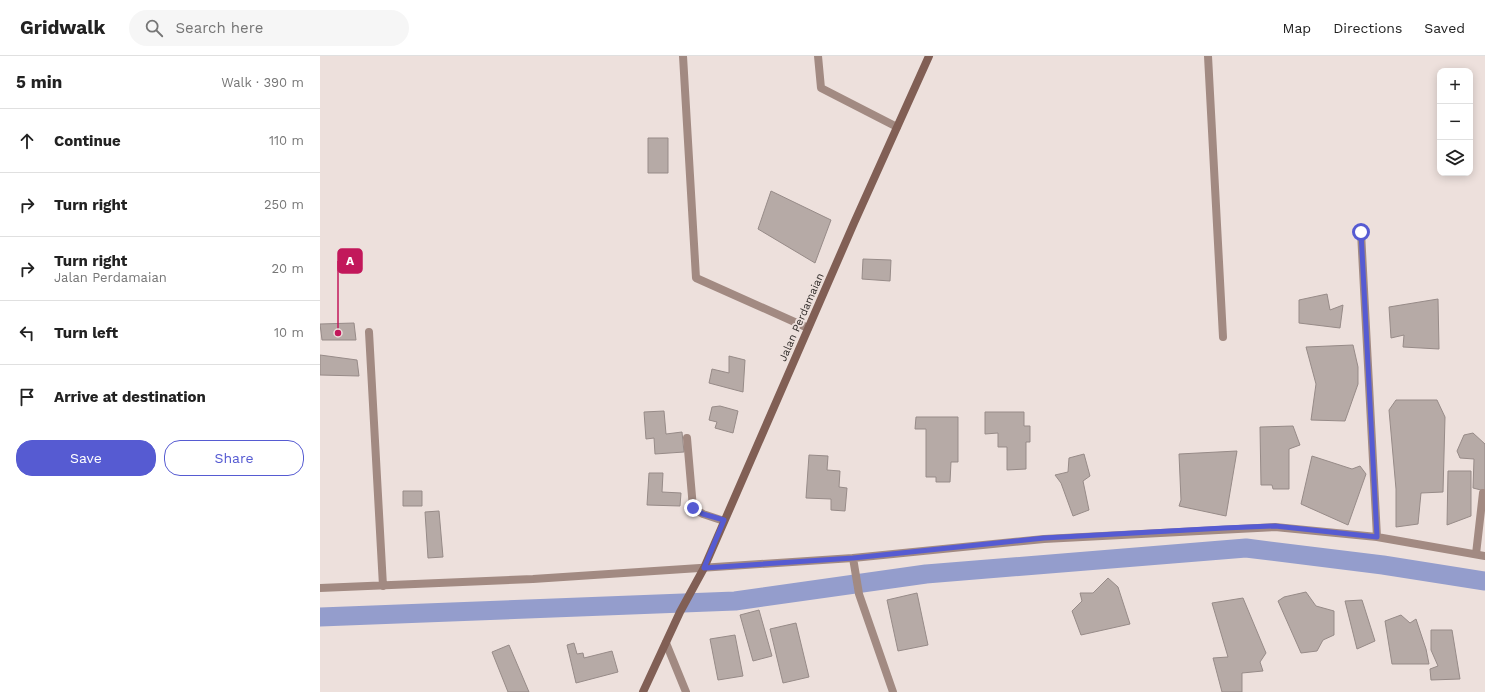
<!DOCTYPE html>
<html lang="en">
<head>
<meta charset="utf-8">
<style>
	body { margin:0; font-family:"Work Sans",sans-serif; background:#f6f6f6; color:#222 }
	.controls { position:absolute; right:12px; top:12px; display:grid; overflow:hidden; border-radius:8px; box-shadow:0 2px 10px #0003 }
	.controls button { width:36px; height:36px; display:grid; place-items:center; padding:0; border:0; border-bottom:1px solid #e0e0e0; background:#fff; color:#222; font:20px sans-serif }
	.stop { position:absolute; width:12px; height:12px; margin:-9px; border:3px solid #565bd2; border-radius:50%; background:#fff }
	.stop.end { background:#565bd2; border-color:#fff; box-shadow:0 1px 4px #0008 }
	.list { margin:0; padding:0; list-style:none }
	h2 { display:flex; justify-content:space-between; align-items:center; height:52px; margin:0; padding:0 16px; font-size:17px }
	h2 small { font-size:13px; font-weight:400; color:#767676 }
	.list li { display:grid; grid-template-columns:26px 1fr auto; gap:12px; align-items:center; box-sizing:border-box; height:64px; padding:0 16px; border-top:1px solid #e0e0e0 }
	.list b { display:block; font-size:15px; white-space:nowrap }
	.list p { margin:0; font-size:13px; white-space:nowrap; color:#767676 }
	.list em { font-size:13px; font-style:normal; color:#767676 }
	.actions { display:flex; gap:8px; padding:12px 16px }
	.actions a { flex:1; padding:9px 0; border:1px solid #565bd2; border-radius:16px; text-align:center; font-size:14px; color:#565bd2 }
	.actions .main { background:#565bd2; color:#fff }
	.icon { flex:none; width:22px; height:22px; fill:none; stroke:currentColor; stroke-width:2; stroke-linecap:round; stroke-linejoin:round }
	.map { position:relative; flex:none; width:1165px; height:636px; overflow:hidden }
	header { display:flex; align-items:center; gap:24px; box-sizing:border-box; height:56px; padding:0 20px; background:#fff; border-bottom:1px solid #e0e0e0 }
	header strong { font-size:19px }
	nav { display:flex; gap:22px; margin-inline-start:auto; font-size:14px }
	.search { width:280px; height:36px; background:#f6f6f6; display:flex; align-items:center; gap:10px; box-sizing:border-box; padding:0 14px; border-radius:22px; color:#767676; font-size:15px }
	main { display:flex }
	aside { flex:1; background:#fff }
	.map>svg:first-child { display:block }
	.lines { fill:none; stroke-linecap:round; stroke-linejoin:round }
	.canal { stroke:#949dcc; stroke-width:19 }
	.building { fill:#b6aaa6; stroke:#978b88 }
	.lane { stroke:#a28a82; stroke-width:8 }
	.street { stroke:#a28a82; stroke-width:8 }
	.secondary { stroke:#815f55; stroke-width:8 }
	.route { stroke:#565bd2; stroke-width:5 }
	.labels { text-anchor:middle; stroke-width:4; stroke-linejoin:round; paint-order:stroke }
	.street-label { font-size:11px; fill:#312c2a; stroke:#ede0dc }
	.leader { fill:none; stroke:#c2185b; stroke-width:1.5 }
	.callout-dot { fill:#c2185b; stroke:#ede0dc; stroke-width:1.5 }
	.callout { fill:#c2185b; stroke:#c2185b; stroke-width:1.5 }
	.callout-label { font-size:12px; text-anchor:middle; font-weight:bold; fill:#fff }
</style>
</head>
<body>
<header>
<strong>Gridwalk</strong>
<div class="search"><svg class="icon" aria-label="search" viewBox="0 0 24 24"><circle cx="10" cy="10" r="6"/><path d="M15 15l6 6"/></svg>Search here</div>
<nav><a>Map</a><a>Directions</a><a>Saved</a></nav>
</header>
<main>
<aside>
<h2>5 min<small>Walk · 390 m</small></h2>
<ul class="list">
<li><svg class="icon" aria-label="ahead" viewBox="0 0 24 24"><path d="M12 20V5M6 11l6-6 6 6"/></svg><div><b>Continue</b></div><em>110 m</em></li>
<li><svg class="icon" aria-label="right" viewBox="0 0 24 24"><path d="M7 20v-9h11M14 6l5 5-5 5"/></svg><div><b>Turn right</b></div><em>250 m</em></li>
<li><svg class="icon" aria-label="right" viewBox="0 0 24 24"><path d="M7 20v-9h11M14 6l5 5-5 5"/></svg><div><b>Turn right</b><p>Jalan Perdamaian</p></div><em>20 m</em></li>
<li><svg class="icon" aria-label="left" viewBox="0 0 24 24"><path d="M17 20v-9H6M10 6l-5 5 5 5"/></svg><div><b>Turn left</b></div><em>10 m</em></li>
<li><svg class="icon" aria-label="arrive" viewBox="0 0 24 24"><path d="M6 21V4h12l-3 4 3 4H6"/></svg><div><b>Arrive at destination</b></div></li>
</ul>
<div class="actions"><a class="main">Save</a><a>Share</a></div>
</aside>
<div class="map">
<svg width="1165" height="636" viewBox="0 0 1165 636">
	<rect width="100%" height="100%" fill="#ede0dc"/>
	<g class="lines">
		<path class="canal" d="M0 561 415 545 606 518 926 492 1063 509 1165 525"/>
	</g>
	<path class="building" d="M328 82H348V117H328Z
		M451 135 511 164 495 207 438 173Z
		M543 203 571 204 570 225 542 223Z
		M1007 238 1010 254 1023 249 1020 272 979 267V244Z
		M1118 243 1119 293 1083 291 1084 279 1071 282 1069 251Z
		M34 267 36 284H2L0 268Z
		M1033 289 1038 311V328L1025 365 991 364 996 328 986 291Z
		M0 299 37 304 39 320 0 319Z
		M409 300 425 304 423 336 389 327 392 313 409 317Z
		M1076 344H1117L1125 361 1123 436 1101 437 1098 468 1076 471V433L1069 354Z
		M400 350 418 355 413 377 395 372 397 366 389 364 392 351Z
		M344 355 346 378 362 376 364 396 335 398 334 382 326 383 324 356Z
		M665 356H704V370H710V386H706V413L687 414V391H678V377L665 378Z
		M596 361H638V406H631L630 426H616V421H606V373H595Z
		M973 370 980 389 969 393V433H953L952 429H941L940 371Z
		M1153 377 1165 388V435L1153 432 1154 403 1140 402 1137 395 1144 379Z
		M917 395 906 460 859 450 861 444 859 398Z
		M764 398 770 420 763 425 769 454 753 460 741 427 735 419 748 416 749 402Z
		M489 399 508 400 507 414 520 415 519 431 527 432 525 455 511 454V443L486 442Z
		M992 400 1032 413 1040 410 1046 418 1028 469 981 448Z
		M1128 415H1151V460L1127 469Z
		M329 417H343L342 436 361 437 360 450 327 449Z
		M83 435H102V450H83Z
		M119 455 123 501 108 502 105 456Z
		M788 522 798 531 810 568 761 579 752 555 762 545 760 537H773Z
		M986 536 996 550 1014 555V579L1003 584 997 595 981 597 958 545 964 541Z
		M597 537 608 589 578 595 567 544Z
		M923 542 946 597 940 606 943 615 922 617V636H902L893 602 908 601 892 547Z
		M1042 544 1055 585 1037 593 1025 545Z
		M439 554 452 600 433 605 420 559Z
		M1081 559 1090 567 1096 563 1106 593 1109 608H1072L1065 565Z
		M476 567 489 621 463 627 450 573Z
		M1111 574H1132L1140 623 1111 624 1110 613 1118 610 1111 594Z
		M415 579 423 620 398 624 390 583Z
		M254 587 257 598 263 597 264 602 292 595 298 616 256 627 247 589Z
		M189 589 209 636H188L172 596Z"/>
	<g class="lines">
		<path class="lane" d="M367 382 373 452 383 458 404 465
			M1156 498 1163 437"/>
		<path class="street" d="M363 0 376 222 488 272
			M498 0 501 32 577 71
			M888 0 903 281
			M1041 176 1057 481
			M49 276 63 530
			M533 502 539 538 573 636
			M0 532 213 523 533 502 724 483 955 471 1057 481 1165 500
			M346 587 366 636"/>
		<path class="secondary" d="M323 636 360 556 384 512 534 167 609 0"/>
	</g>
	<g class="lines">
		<path class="route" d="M373 452 383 458 404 464 384 512 533 502 724 482 904 472 955 470 1057 481 1041 176"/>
	</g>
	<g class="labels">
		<g class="street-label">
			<text transform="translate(481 261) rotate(-66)" y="4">Jalan Perdamaian</text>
		</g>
	</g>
	<path class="leader" d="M18 277L18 205"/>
	<circle class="callout-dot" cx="18" cy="277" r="4"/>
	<rect class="callout" x="18" y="193" width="24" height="24" rx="4"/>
	<g class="callout-label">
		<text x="30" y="209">A</text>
	</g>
</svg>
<div class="controls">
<button>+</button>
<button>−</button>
<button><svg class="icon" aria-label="layers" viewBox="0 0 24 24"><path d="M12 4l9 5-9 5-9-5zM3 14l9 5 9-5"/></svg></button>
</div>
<div class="stop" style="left:1041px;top:176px"></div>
<div class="stop end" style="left:373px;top:452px"></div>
</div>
</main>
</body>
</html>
